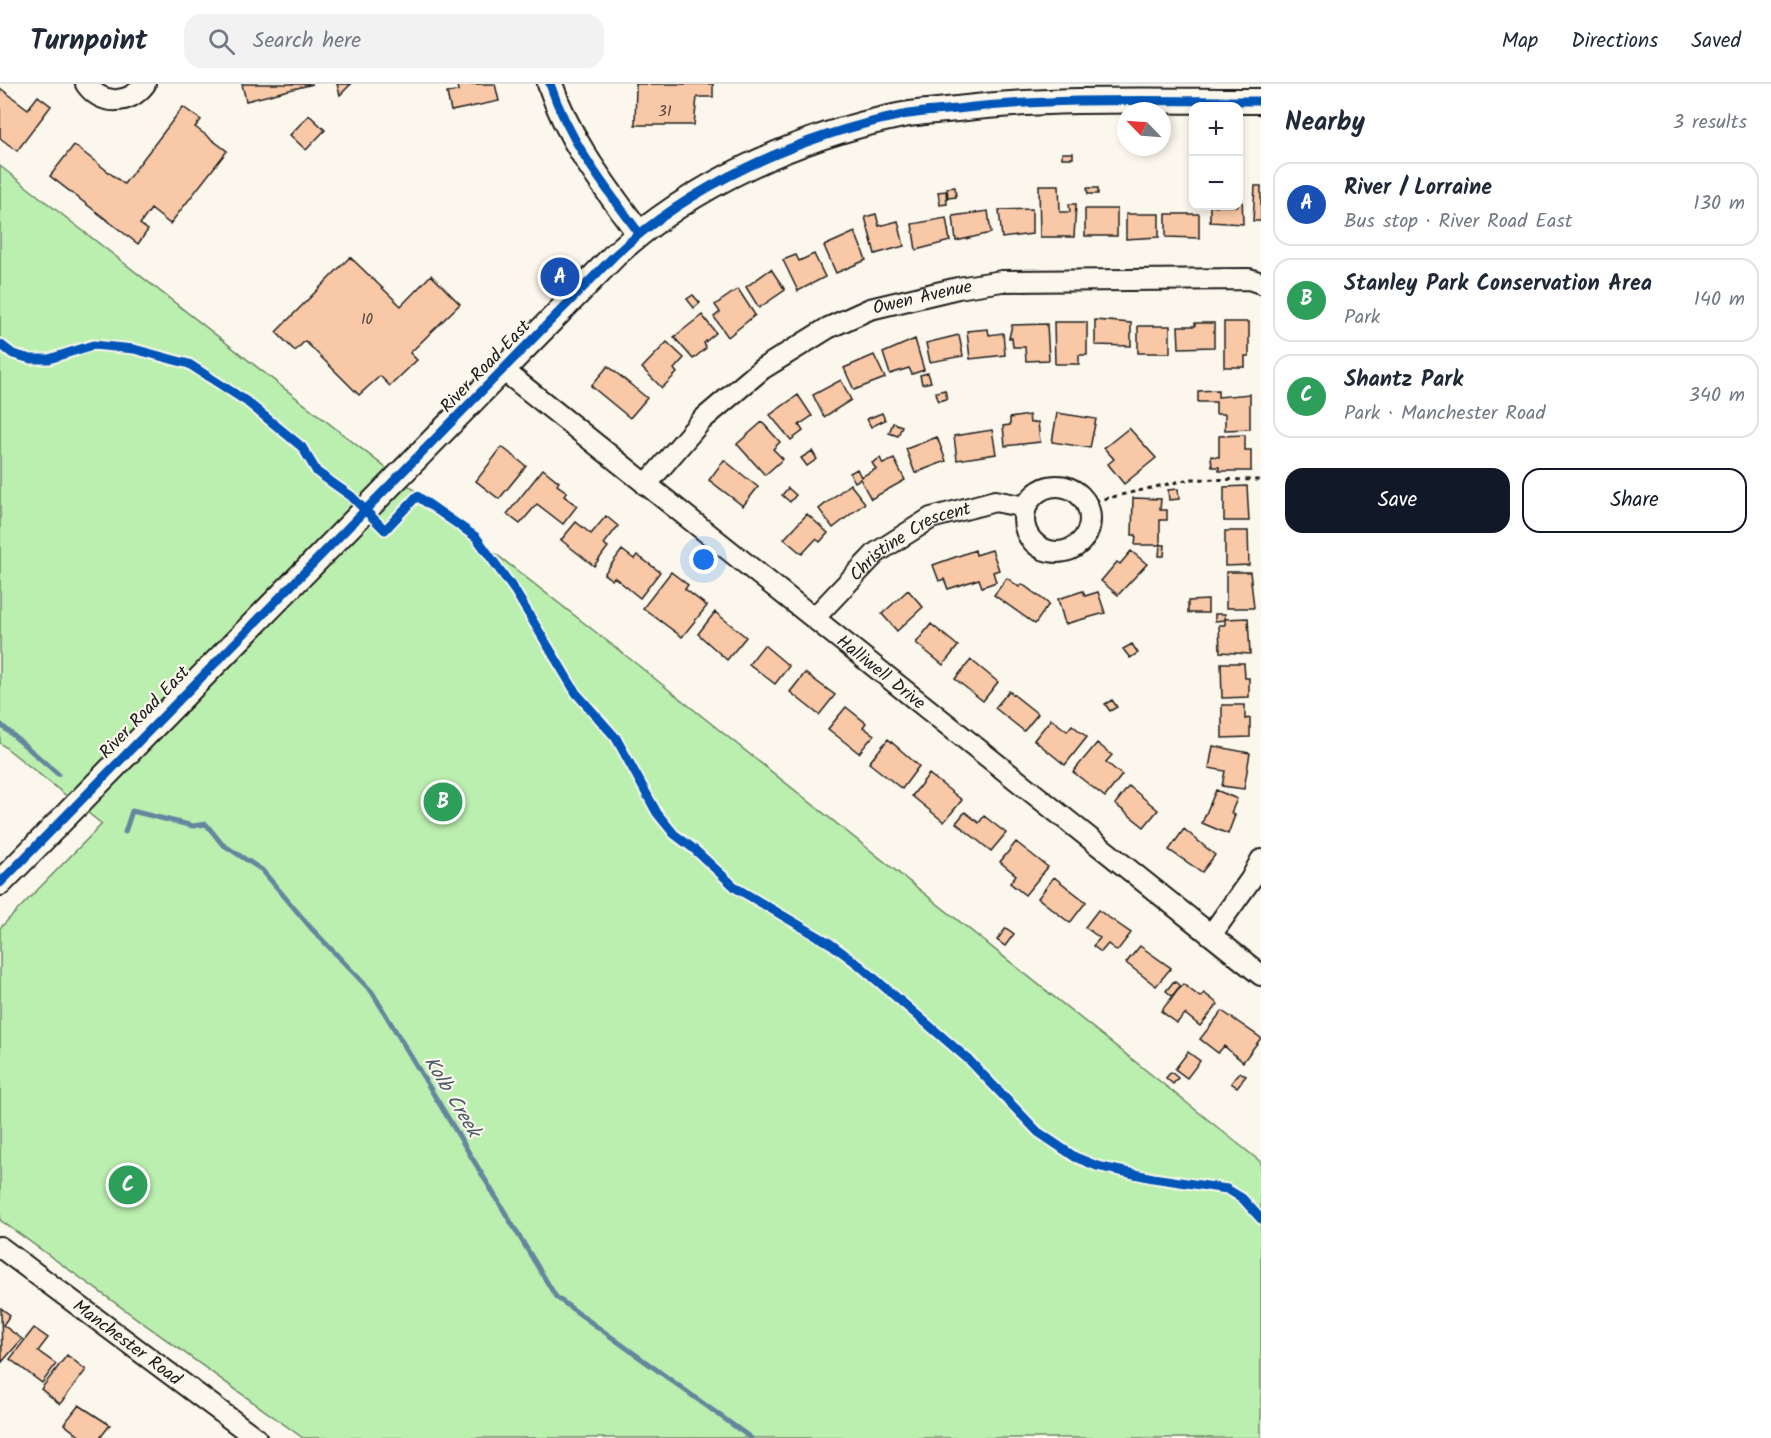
<!DOCTYPE html>
<html lang="en">
<head>
<meta charset="utf-8">
<style>
	body { margin:0; font-family:Kalam,sans-serif; background:#f2f2f3; color:#1f2937 }
	.controls { position:absolute; right:18px; top:18px; display:grid; overflow:hidden; border-radius:12px; box-shadow:0 3px 9px #0003 }
	.controls button { width:54px; height:54px; display:grid; place-items:center; padding:0; border:0; border-bottom:2px solid #e0e1e3; background:#fff; color:#1f2937; font:30px sans-serif }
	.compass { position:absolute; left:1117px; top:18px; width:54px; height:54px; border-radius:50%; background:#fff; box-shadow:0 3px 9px #0003; rotate:295deg }
	.you { position:absolute; left:704px; top:476px; width:21px; height:21px; margin:-15px; border:4px solid #fff; border-radius:50%; background:#1a73e8; box-shadow:0 0 0 9px #1a73e833 }
	.badge { display:grid; place-items:center; width:39px; height:39px; border-radius:50%; background:#111827; color:#fff; font-size:20px; font-weight:700 }
	.pin { position:absolute; translate:-50% -50%; border:3px solid #fff; box-shadow:0 2px 6px #0006 }
	.list { margin:0; padding:0; list-style:none }
	h2 { display:flex; justify-content:space-between; align-items:center; height:78px; margin:0; padding:0 24px; font-size:26px }
	h2 small { font-size:20px; font-weight:400; color:#747a83 }
	.list li { display:grid; grid-template-columns:39px 1fr auto; gap:18px; align-items:center; box-sizing:border-box; height:84px; margin:0 12px 12px; padding:0 12px; border:2px solid #e0e1e3; border-radius:18px }
	.list b { display:block; font-size:22px; white-space:nowrap }
	.list p { margin:0; font-size:20px; white-space:nowrap; color:#747a83 }
	.list em { font-size:20px; font-style:normal; color:#747a83 }
	.actions { display:flex; gap:12px; padding:18px 24px }
	.actions a { flex:1; padding:14px 0; border:2px solid #111827; border-radius:18px; text-align:center; font-size:21px; color:#111827 }
	.actions .main { background:#111827; color:#fff }
	.icon { flex:none; width:33px; height:33px; fill:none; stroke:currentColor; stroke-width:2; stroke-linecap:round; stroke-linejoin:round }
	.map { position:relative; flex:none; width:1261px; height:1354px; overflow:hidden }
	header { display:flex; align-items:center; gap:36px; box-sizing:border-box; height:84px; padding:0 30px; background:#fff; border-bottom:2px solid #e0e1e3 }
	header strong { font-size:28px }
	nav { display:flex; gap:33px; margin-inline-start:auto; font-size:21px }
	.search { width:420px; height:54px; background:#f2f2f3; display:flex; align-items:center; gap:15px; box-sizing:border-box; padding:0 21px; border-radius:18px; color:#747a83; font-size:22px }
	main { display:flex }
	aside { flex:1; background:#fff }
	.map>svg:first-child { display:block }
	.park { fill:#bbefaf; stroke:#6c8666; stroke-width:1.5 }
	.lines { fill:none; stroke-linecap:round; stroke-linejoin:round }
	.stream { stroke:#65869e; stroke-width:5 }
	.building { fill:#f8c8a7; stroke:#1c1c1c; stroke-width:1.5 }
	.minor-casing { stroke:#1c1c1c; stroke-width:24 }
	.tertiary-casing { stroke:#1c1c1c; stroke-width:28 }
	.path { stroke:#1c1c1c; stroke-width:3; stroke-dasharray:4.5 4.5; stroke-linecap:butt }
	.minor { stroke:#fbf7ec; stroke-width:20 }
	.tertiary { stroke:#fbf7ec; stroke-width:24 }
	.cycleway-casing { stroke:#fbf7ec; stroke-width:13 }
	.cycleway { stroke:#0057b8; stroke-width:9 }
	.labels { text-anchor:middle; stroke-width:4.5; stroke-linejoin:round; paint-order:stroke }
	.number-label { font-size:15px; fill:#53473f }
	.street-label { font-size:18px; fill:#1c1c1c; stroke:#fbf7ec }
	.water-label { font-size:20px; font-style:italic; fill:#475a68; stroke:#fbf7ec }
</style>
</head>
<body>
<header>
<strong>Turnpoint</strong>
<div class="search"><svg class="icon" aria-label="search" viewBox="0 0 24 24"><circle cx="10" cy="10" r="6"/><path d="M15 15l6 6"/></svg>Search here</div>
<nav><a>Map</a><a>Directions</a><a>Saved</a></nav>
</header>
<main>
<div class="map">
<svg width="1261" height="1354" viewBox="0 0 1261 1354">
	<rect width="100%" height="100%" fill="#fbf7ec"/>
	<filter id="ink" filterUnits="userSpaceOnUse"><feTurbulence type="fractalNoise" baseFrequency=".0167" numOctaves="2"/><feDisplacementMap in="SourceGraphic" scale="12" xChannelSelector="R" yChannelSelector="G"/><feConvolveMatrix kernelMatrix="1 2 1 2 8 2 1 2 1" color-interpolation-filters="sRGB"/></filter>
	<g filter="url(#ink)">
		<path class="park" d="M0 82 634 578 1261 1078V1354H303L0 1136V844L102 740 0 659Z"/>
		<g class="lines">
			<path class="stream" d="M0 640 58 690
				M125 748 132 727 193 742 206 740 222 760 262 786 311 844 372 908 556 1213 751 1354"/>
		</g>
		<path class="building" d="M242 0H313L246 17Z
			M337 0H351L340 11Z
			M457 0H495L499 17 451 27 447 9 458 7Z
			M636 0H713V13H697L694 41H635Z
			M0 4 28 25 38 12 51 22 17 67 0 54Z
			M183 23 201 36 195 43 227 67 170 140 151 125 140 140 148 146 138 160 50 92 74 61 124 100Z
			M309 31 325 46 306 66 290 51Z
			M1062 69H1073V74H1062Z
			M1039 101H1059L1060 128H1070L1069 120H1076L1074 153H1040Z
			M1255 102H1261V137H1253Z
			M955 103 956 113 948 114 947 104Z
			M1087 104H1098V110H1088Z
			M946 107 947 120 940 121 938 108Z
			M1238 112H1242L1243 140 1210 138V122H1238Z
			M1032 125V150L1002 154 999 126Z
			M1085 125H1117V152H1085Z
			M988 127 991 149 956 157 953 132Z
			M876 130 879 142 898 137 904 162 875 170 865 133Z
			M1126 130H1159V153L1126 155Z
			M1166 130H1199V154L1166 153Z
			M946 134 950 157 916 166 912 140Z
			M855 148 866 176 836 189 824 162Z
			M814 170 825 193 798 207 783 176 796 171 799 177Z
			M350 173 401 222 431 191 460 220 410 269 417 276 390 302 380 292 359 311 305 257 295 267 276 248Z
			M771 185 785 206 759 224 746 203Z
			M738 205 755 231 728 253 714 233 720 228 715 221Z
			M693 211 700 219 694 224 687 215Z
			M702 231 716 249 704 259 706 264 693 275 674 253Z
			M1095 236 1131 239V262L1095 261Z
			M1054 238H1087V271H1079V280H1055Z
			M1224 238H1249V272H1245V283H1224Z
			M1195 239H1214V263L1179 264 1178 242H1195Z
			M1047 240 1049 276 1026 277 1025 263H1013L1012 254H1009L1012 241Z
			M1138 242H1170V269H1138Z
			M988 245 989 251 1003 249 1005 271 970 275 967 247Z
			M959 251 963 272 930 278 926 259Z
			M915 255 924 286 912 290 909 284 890 290 883 269Z
			M667 258 684 274 674 285 677 289 662 304 642 284Z
			M874 271 885 294 854 306 844 284Z
			M608 282 647 314 630 334 591 302Z
			M928 289 931 298 922 300 920 291Z
			M841 296 851 316 824 333 813 311Z
			M945 306 947 315 938 317 936 308Z
			M1218 306V313L1250 310V345L1225 346V330H1216V318H1198V307Z
			M798 311 812 332 799 341 803 347 791 356 770 331Z
			M882 329 885 336 871 343 867 335Z
			M1057 329 1096 335 1090 364 1052 358Z
			M1029 331 1030 339 1038 338 1040 358 1005 362 1003 342 1010 341V334Z
			M762 338 780 358 773 365 783 375 765 391 737 360Z
			M893 339 902 342 898 352 889 349Z
			M1129 344 1156 374 1124 400 1108 380 1114 375 1104 364Z
			M992 346 996 370 957 376 954 352Z
			M1245 351V366H1251V387H1219V383H1212L1211 372 1219 373V352Z
			M937 353 946 377 915 389 906 365Z
			M502 363 526 382 499 415 476 397Z
			M812 367 817 375 807 382 801 374Z
			M880 374 883 380 894 375 905 396 871 415 860 395 855 398 850 389 857 385 861 393 876 385 872 379Z
			M724 376 758 403 743 422 709 396Z
			M543 385 559 398 557 401 567 408 564 412 577 422 563 440 537 420 520 440 507 430Z
			M850 400 865 419 833 444 819 425Z
			M1247 402 1249 437H1224V403Z
			M788 404 796 411 790 418 782 411Z
			M1178 405 1179 415 1169 416 1168 406Z
			M1133 414 1161 415 1160 426H1167V436H1160V461H1135L1136 451H1132Z
			M807 430 828 449 820 458 816 455 802 470 784 455Z
			M606 432 618 442 604 460 608 463 594 482 561 456 576 438 591 450Z
			M1225 447H1248L1249 481 1225 482Z
			M1160 461H1165L1164 472H1159Z
			M622 466 634 475 637 471 660 488 640 514 614 493 612 496 604 490Z
			M975 466 976 471 992 466 999 486 993 488 996 498 982 503 979 495 948 505 944 495 939 497 933 481Z
			M1131 467 1147 480 1118 511 1101 497 1117 478 1120 480Z
			M671 488 688 501 685 505 707 522 682 553 643 524Z
			M1226 488H1250L1254 524H1226Z
			M1007 494 1019 503 1022 500 1049 520 1035 540 994 511Z
			M908 506 923 523 897 547 882 530Z
			M1083 507 1085 512 1098 508 1105 529 1065 540 1058 515Z
			M1208 516V529H1188V517Z
			M715 528 746 553 727 576 698 550Z
			M1215 530H1225V536L1215 537Z
			M1248 534 1250 570 1220 568 1219 541H1225V535Z
			M931 540 958 562 943 581 916 559Z
			M1132 560 1138 569 1130 574 1123 565Z
			M764 561 789 582 775 600 749 580Z
			M971 576 998 598 983 617 955 595Z
			M1221 579H1244L1245 594H1249V613L1222 614Z
			M805 589 835 611 819 631 790 608Z
			M1009 607 1038 630 1024 647 995 624Z
			M1112 616 1117 623 1110 627 1105 620Z
			M1222 621H1245V635L1250 634V653L1222 654Z
			M846 623 866 639 863 643 874 651 859 669 828 645Z
			M1051 635 1067 647 1072 641 1087 653 1065 681 1034 656Z
			M888 655 919 682 902 705 869 679Z
			M1097 659 1112 671 1106 678 1122 691 1105 713 1073 688Z
			M1213 662 1250 669 1244 705 1222 702 1225 687 1209 684Z
			M929 690 962 716 944 738 912 712Z
			M1129 702 1158 726 1144 743 1115 720Z
			M1216 706 1237 715 1231 729 1235 731 1228 750 1202 739Z
			M965 728 979 739 984 732 1006 749 991 767 956 739Z
			M1184 745 1215 771 1202 788 1169 766Z
			M1016 758 1048 783 1025 811 1010 799 1016 791 1000 778Z
			M1054 793 1086 818 1070 839 1038 814Z
			M1098 826 1131 849 1117 867 1108 860 1101 868 1093 862 1100 854 1085 843Z
			M1006 844 1014 850 1005 862 997 856Z
			M1140 862 1171 884 1156 902 1126 879Z
			M1174 897 1180 902 1172 912 1166 907Z
			M1183 900 1200 913 1204 909 1218 920 1200 942 1185 930 1177 939 1161 927Z
			M1222 927 1261 954 1243 978 1224 962 1218 969 1200 955Z
			M1188 968 1200 977 1187 994 1175 985Z
			M1171 988 1178 994 1173 1000 1166 994Z
			M1240 988 1246 992 1237 1003 1231 999Z
			M1 1224 10 1231 3 1241 22 1255 2 1278Z
			M34 1244 48 1254 38 1267 56 1280 42 1299 10 1275Z
			M67 1271 86 1286 60 1320 41 1305Z
			M79 1321 110 1341 100 1354H82L64 1340Z"/>
		<g class="lines">
			<g class="minor-casing">
				<g id="minor">
					<path d="M86 0C102 22 129 21 145 0"/>
					<path id="s1" d="M503 286 1261 891"/>
					<path id="s2" d="M646 401 702 336 762 285 828 244 870 225 958 204 1002 197 1249 195 1261 199"/>
					<circle cx="1057" cy="435" r="33"/>
					<path id="s3" d="M815 533 876 469 931 434 995 417 1025 423"/>
					<path d="M1211 851 1251 795 1261 776"/>
					<path id="s4" d="M0 1163 256 1354"/>
				</g>
			</g>
			<g class="tertiary-casing">
				<path id="tertiary" d="M550 0C569 57 604 102 639 149
					M0 799 615 171C691 101 797 53 898 32 917 28 937 27 957 25 1057 13 1160 17 1261 17"/>
			</g>
			<path class="path" d="M1086 419 1190 395 1261 396"/>
			<use href="#minor" class="minor"/>
			<use href="#tertiary" class="tertiary"/>
			<g class="cycleway-casing">
				<path id="cycleway" d="M550 0C569 57 604 102 639 149
					M0 260 13 270 31 275H49L93 261 134 265 189 280 246 317 302 363 317 388 351 412 385 446 417 412 476 453 515 507 576 609 616 654 657 729 674 750 694 765 736 804 831 860 859 881 969 976 1038 1048 1075 1073 1097 1082 1153 1094 1227 1105 1242 1114 1261 1135
					M0 799 615 171C691 101 797 53 898 32 917 28 937 27 957 25 1057 13 1160 17 1261 17"/>
			</g>
			<use href="#cycleway" class="cycleway"/>
		</g>
	</g>
	<g class="labels">
		<g class="number-label">
			<text x="665" y="32">31</text>
			<text x="367" y="240">10</text>
		</g>
		<g class="street-label">
			<text dy="6" stroke="none"><textPath href="#s2" startOffset="342">Owen Avenue</textPath></text>
			<text transform="translate(485 282) rotate(-46)" y="6">River Road East</text>
			<text dy="6" stroke="none"><textPath href="#s3" startOffset="124">Christine Crescent</textPath></text>
			<text dy="6" stroke="none"><textPath href="#s1" startOffset="484">Halliwell Drive</textPath></text>
			<text transform="translate(144 628) rotate(-46)" y="6">River Road East</text>
			<text dy="6" stroke="none"><textPath href="#s4" startOffset="159">Manchester Road</textPath></text>
		</g>
		<g class="water-label">
			<text transform="translate(453 1012) rotate(59)" y="7">Kolb Creek</text>
		</g>
	</g>
</svg>
<div class="controls">
<button>+</button>
<button>−</button>
</div>
<svg class="compass" viewBox="-18 -18 36 36"><path d="M0-13l5 13h-10z" fill="#e53935"/><path d="M0 13l5-13h-10z" fill="#747a83"/></svg>
<div class="you"></div>
<div class="pin badge" style="left:560px;top:193px;background:#1a4fb4">A</div>
<div class="pin badge" style="left:443px;top:718px;background:#2e9e5b">B</div>
<div class="pin badge" style="left:128px;top:1101px;background:#2e9e5b">C</div>
</div>
<aside>
<h2>Nearby<small>3 results</small></h2>
<ul class="list">
<li><span class="badge" style="background:#1a4fb4">A</span><div><b>River / Lorraine</b><p>Bus stop · River Road East</p></div><em>130 m</em></li>
<li><span class="badge" style="background:#2e9e5b">B</span><div><b>Stanley Park Conservation Area</b><p>Park</p></div><em>140 m</em></li>
<li><span class="badge" style="background:#2e9e5b">C</span><div><b>Shantz Park</b><p>Park · Manchester Road</p></div><em>340 m</em></li>
</ul>
<div class="actions"><a class="main">Save</a><a>Share</a></div>
</aside>
</main>
</body>
</html>
